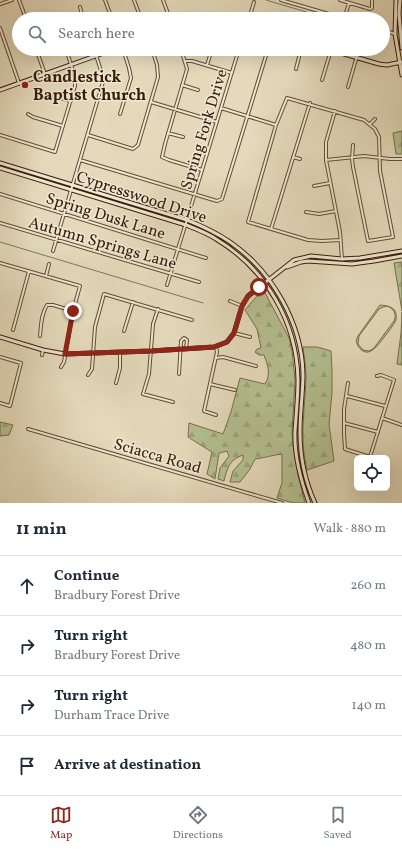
<!DOCTYPE html>
<html lang="en">
<head>
<meta charset="utf-8">
<style>
	body { margin:0; font-family:Vollkorn,serif; background:#f2f2f3; color:#1f2937 }
	.controls { position:absolute; right:12px; bottom:12px; display:grid; overflow:hidden; border-radius:6px; box-shadow:0 4px 16px #0002 }
	.controls button { width:36px; height:36px; display:grid; place-items:center; padding:0; border:0; border-bottom:1px solid #e0e1e3; background:#fff; color:#1f2937; font:20px sans-serif }
	.stop { position:absolute; width:12px; height:12px; margin:-9px; border:3px solid #8f2418; border-radius:50%; background:#fff }
	.stop.end { background:#8f2418; border-color:#fff; box-shadow:0 1px 4px #0008 }
	.list { margin:0; padding:0; list-style:none }
	h2 { display:flex; justify-content:space-between; align-items:center; height:52px; margin:0; padding:0 16px; font-size:17px }
	h2 small { font-size:13px; font-weight:400; color:#747a83 }
	.list li { display:grid; grid-template-columns:26px 1fr auto; gap:12px; align-items:center; box-sizing:border-box; height:60px; padding:0 16px; border-top:1px solid #e0e1e3 }
	.list b { display:block; font-size:15px; white-space:nowrap }
	.list p { margin:0; font-size:13px; white-space:nowrap; color:#747a83 }
	.list em { font-size:13px; font-style:normal; color:#747a83 }
	.icon { flex:none; width:22px; height:22px; fill:none; stroke:currentColor; stroke-width:2; stroke-linecap:round; stroke-linejoin:round }
	.map { position:relative; flex:none; width:402px; height:503px; overflow:hidden }
	.search { position:absolute; background:#fff; box-shadow:0 4px 16px #0002; left:12px; right:12px; top:12px; height:44px; display:flex; align-items:center; gap:10px; box-sizing:border-box; padding:0 14px; border-radius:22px; color:#747a83; font-size:15px }
	.sheet { height:292px; background:#fff }
	nav { display:flex; justify-content:space-around; align-items:center; box-sizing:border-box; height:56px; border-top:1px solid #e0e1e3; background:#fff; font-size:11px; color:#747a83 }
	nav a { display:grid; justify-items:center; gap:2px }
	nav .on { color:#8f2418 }
	.map>svg:first-child { display:block }
	.forest { fill:url(#forest-firs); stroke:#786e4c }
	.pitch { fill:#b4c091; stroke:#786e4c; fill-rule:evenodd }
	.lines { fill:none; stroke-linecap:round; stroke-linejoin:round }
	.stream { stroke:#727b6a; stroke-width:1 }
	.street-casing { stroke:#654b34; stroke-width:4 }
	.secondary-casing { stroke:#3b1b07; stroke-width:5 }
	.street { stroke:#ede7d3; stroke-width:2 }
	.secondary { stroke:#ede7d3; stroke-width:3 }
	.route { stroke:#8f2418; stroke-width:5 }
	.poi-dot { fill:#8f2418; stroke:#ede7d3; stroke-width:1.5 }
	.labels { text-anchor:middle; stroke-width:3; stroke-linejoin:round; paint-order:stroke }
	.poi-label { font-size:16px; font-weight:bold; fill:#3b1b07; stroke:#ede7d3; text-anchor:start }
	.street-label { font-size:16px; fill:#3b1b07; stroke:#ede7d3 }
</style>
</head>
<body>
<div class="map">
<svg width="402" height="503" viewBox="0 0 402 503">
	<defs>
		<pattern id="forest-firs" width="22" height="20" patternUnits="userSpaceOnUse"><rect width="22" height="20" fill="#b4c091"/><path d="M5 1l3.5 6h-7zM16 11l3.5 6h-7z" fill="#9ca47c"/></pattern>
	</defs>
	<rect width="100%" height="100%" fill="#e4dabb"/>
	<filter id="stains"><feTurbulence type="fractalNoise" baseFrequency=".005" numOctaves="4"/><feColorMatrix values="0 0 0 0 .2 0 0 0 0 .09 0 0 0 0 .02 0 0 0 .5 -.17"/></filter>
	<radialGradient id="worn" r=".72"><stop offset=".6" stop-color="#630" stop-opacity="0"/><stop offset="1" stop-color="#630" stop-opacity=".3"/></radialGradient>
	<path class="forest" d="M402 131V154H396L393 133Z
		M402 262V311L394 263Z
		M263 289 289 338 292 351 295 380 292 433 293 444 298 475 305 503H293L277 498 282 483V454C273 455 264 458 255 459L250 469 240 482H230L233 471 243 460V455C230 459 227 468 224 481L218 479 220 468 229 456 227 451 219 453 215 479 207 474 212 452 188 437 189 423 223 434 231 412 240 378 265 384C271 374 268 366 264 355H259L255 352 257 349 261 348 257 329 245 310Z
		M402 312V365L397 364 401 333Z
		M303 347H317L331 351 332 370V393L329 424 334 461 307 470C299 439 305 409 306 377 306 367 304 357 303 347Z
		M0 422 13 425 9 435 0 436Z"/>
	<path class="pitch" d="M380 305C389 306 398 307 396 320 393 326 389 331 385 336 378 345 368 361 358 346L356 341 358 336ZM387 306C394 309 397 314 394 321L374 348 369 351 363 350 358 344 359 336 379 309 383 307Z"/>
	<g class="lines">
		<path class="stream" d="M266 0 330 19
			M0 242 203 303"/>
		<g class="street-casing">
			<path id="street" d="M19 0 26 19
				M105 0 112 19
				M134 0 141 19
				M163 0 170 19
				M281 0 346 19
				M340 0 370 9 372 8V0
				M0 4 12 0
				M80 7 83 19
				M54 16 55 19
				M249 19 254 2
				M344 19 349 3
				M0 28 19 83
				M383 30 395 34
				M36 49 45 74
				M181 49 187 69 165 144 162 157 169 160 202 170
				M185 61H192L232 73
				M207 65 212 49
				M296 69 301 49
				M322 80 331 50
				M182 85 198 90
				M348 87 359 49
				M54 96 71 101
				M151 102 217 122
				M221 108 276 125
				M335 111 326 142V160L340 232 342 259
				M28 114 33 117 63 126
				M120 114 131 78 129 68 123 49
				M370 124 375 119
				M168 133 183 137
				M0 135 55 152 75 86V77L66 49
				M88 135 133 149 138 145 158 77 157 65 152 49
				M293 157 300 159
				M80 160 217 201 222 199 268 49
				M326 160 364 156 390 159H402
				M314 186 330 183
				M0 194 206 258
				M306 212 319 214 336 211
				M0 223 199 282
				M271 229 310 103
				M340 240 322 241 308 240 248 222 276 125 287 98 364 120 375 129 379 137 380 171 393 237 368 241 353 167 352 159 353 145
				M53 251 103 82V77L94 49
				M0 263 80 286 73 311 64 362 61 367
				M46 276 49 264
				M167 285 239 49
				M230 301 242 306
				M158 309 153 324 149 374 143 394 173 402
				M13 330 29 271
				M124 331 133 302
				M234 333 250 337
				M40 336C41 326 41 314 47 305H53L73 311
				M214 347H216L217 352 204 411 216 415
				M42 355 43 350
				M0 357 21 363 10 406 0 403
				M216 358 223 357 256 366
				M179 374 181 341 184 338 187 340 186 349
				M88 375 92 369 95 327 104 294 192 320
				M116 383 120 368V352
				M348 383 344 409V434L345 449 370 457 394 380 381 375 377 376
				M210 384 235 390
				M347 396 385 406
				M382 418 402 425
				M344 423 378 432
				M28 429 282 503"/>
		</g>
		<g class="secondary-casing">
			<path id="secondary" d="M396 0 395 34 402 75
				M400 0 399 14 402 48
				M327 49 379 64 387 65 402 62
				M0 90 115 49
				M0 163 187 220C202 226 217 233 230 242 272 271 302 323 303 374 303 393 300 412 300 432 300 456 305 481 315 503
				M0 168 186 225C196 229 207 233 216 239 266 269 297 322 298 380 298 397 296 415 295 432 294 456 301 481 309 503
				M287 267 301 262 308 261 352 264 374 261 402 256
				M0 337 43 350 65 354 151 351 214 347 227 342 234 333 242 306 248 296 294 260 311 256 342 259 360 258 402 251"/>
		</g>
		<use href="#street" class="street"/>
		<use href="#secondary" class="secondary"/>
	</g>
	<g class="lines">
		<path class="route" d="M73 311 65 354 151 351 214 347 227 342 234 333 242 306 248 296 259 287"/>
	</g>
	<circle class="poi-dot" cx="25" cy="85" r="4"/>
	<g class="labels">
		<g class="poi-label">
			<text x="33" y="82">Candlestick<tspan x="33" dy="18">Baptist Church</tspan></text>
		</g>
		<g class="street-label">
			<text transform="translate(203 129) rotate(-73)" y="6">Spring Fork Drive</text>
			<text transform="translate(142 196) rotate(18)" y="6">Cypresswood Drive</text>
			<text transform="translate(106 215) rotate(17)" y="6">Spring Dusk Lane</text>
			<text transform="translate(103 242) rotate(16)" y="6">Autumn Springs Lane</text>
			<text transform="translate(158 455) rotate(16)" y="6">Sciacca Road</text>
		</g>
	</g>
	<rect width="100%" height="100%" filter="url(#stains)"/>
	<rect width="100%" height="100%" fill="url(#worn)"/>
</svg>
<div class="controls">
<button><svg class="icon" aria-label="locate" viewBox="0 0 24 24"><circle cx="12" cy="12" r="6"/><path d="M12 2v4M12 18v4M2 12h4M18 12h4"/></svg></button>
</div>
<div class="stop" style="left:259px;top:287px"></div>
<div class="stop end" style="left:73px;top:311px"></div>
<div class="search"><svg class="icon" aria-label="search" viewBox="0 0 24 24"><circle cx="10" cy="10" r="6"/><path d="M15 15l6 6"/></svg>Search here</div>
</div>
<section class="sheet">
<h2>11 min<small>Walk · 880 m</small></h2>
<ul class="list">
<li><svg class="icon" aria-label="ahead" viewBox="0 0 24 24"><path d="M12 20V5M6 11l6-6 6 6"/></svg><div><b>Continue</b><p>Bradbury Forest Drive</p></div><em>260 m</em></li>
<li><svg class="icon" aria-label="right" viewBox="0 0 24 24"><path d="M7 20v-9h11M14 6l5 5-5 5"/></svg><div><b>Turn right</b><p>Bradbury Forest Drive</p></div><em>480 m</em></li>
<li><svg class="icon" aria-label="right" viewBox="0 0 24 24"><path d="M7 20v-9h11M14 6l5 5-5 5"/></svg><div><b>Turn right</b><p>Durham Trace Drive</p></div><em>140 m</em></li>
<li><svg class="icon" aria-label="arrive" viewBox="0 0 24 24"><path d="M6 21V4h12l-3 4 3 4H6"/></svg><div><b>Arrive at destination</b></div></li>
</ul>
</section>
<nav>
<a class="on"><svg class="icon" aria-label="map" viewBox="0 0 24 24"><path d="M3 6l6-2 6 2 6-2v14l-6 2-6-2-6 2zM9 4v14M15 6v14"/></svg>Map</a>
<a><svg class="icon" aria-label="directions" viewBox="0 0 24 24"><path d="M12 3l9 9-9 9-9-9zM9 14v-3h6M13 9l2 2-2 2"/></svg>Directions</a>
<a><svg class="icon" aria-label="saved" viewBox="0 0 24 24"><path d="M7 4h10v16l-5-4-5 4z"/></svg>Saved</a>
</nav>
</body>
</html>
